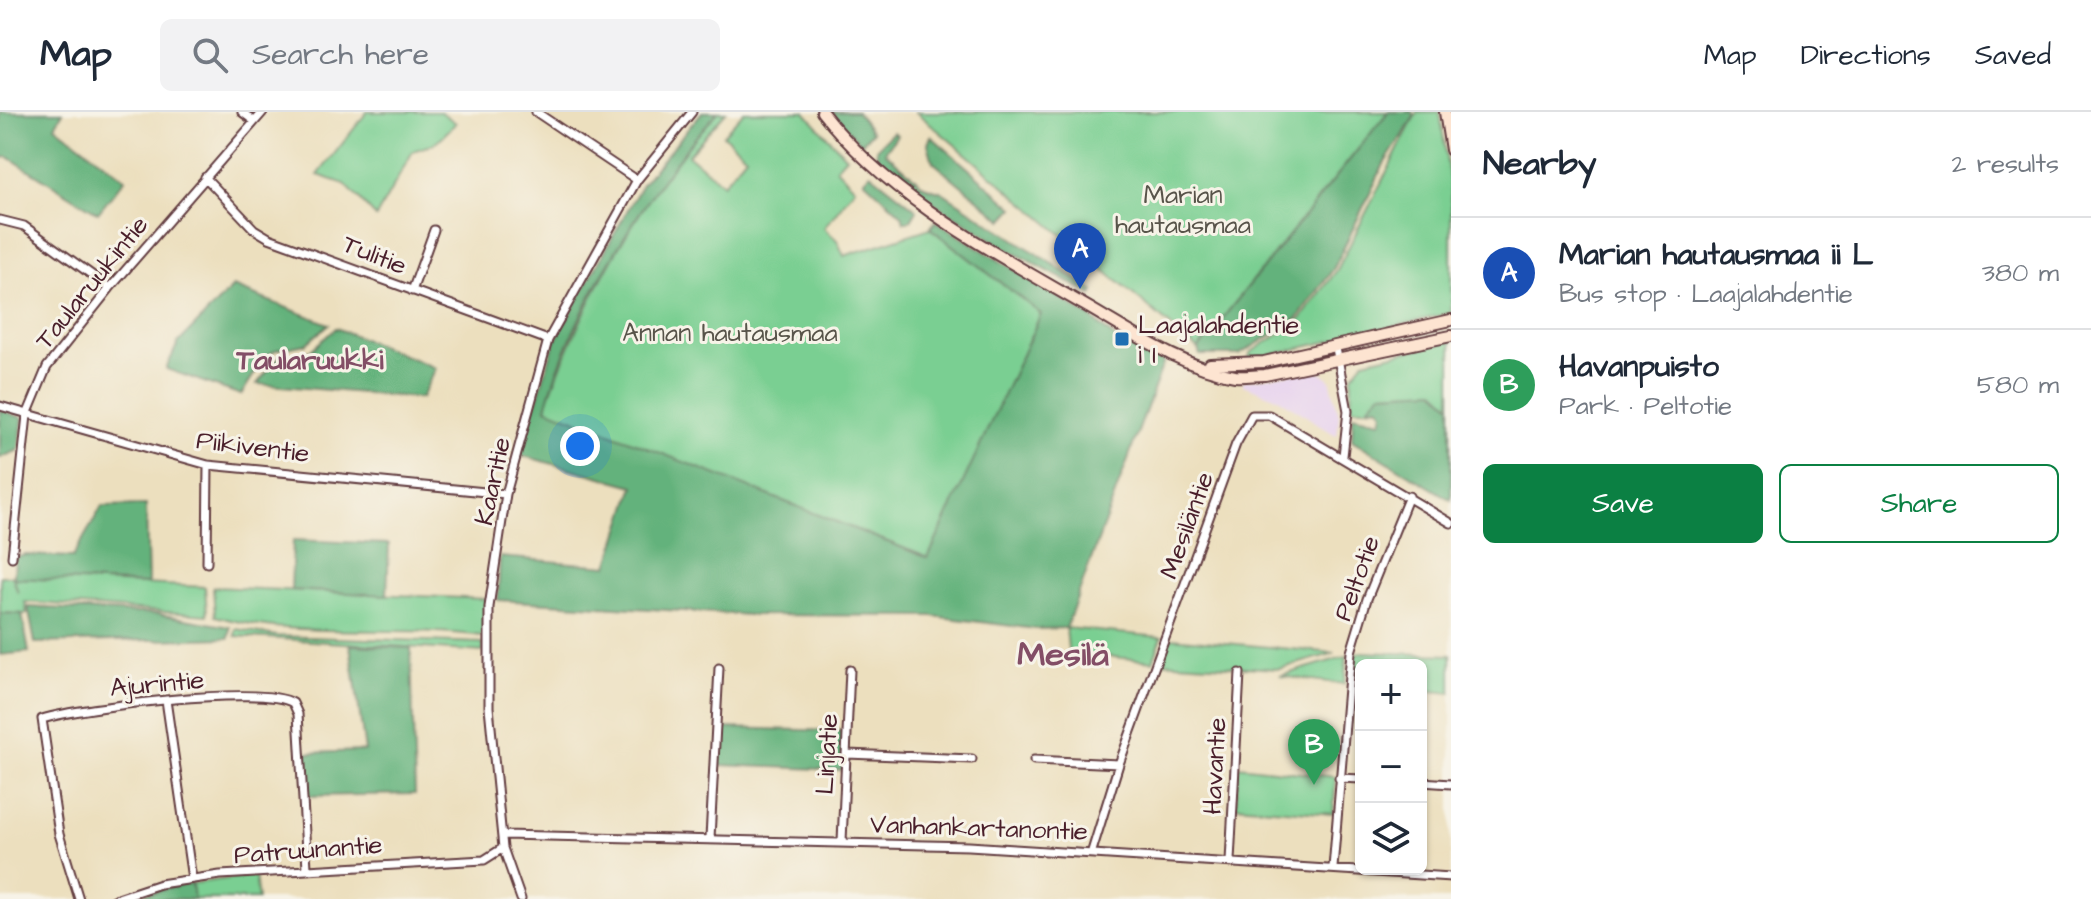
<!DOCTYPE html>
<html lang="en">
<head>
<meta charset="utf-8">
<style>
	body { margin:0; font-family:"Architects Daughter",sans-serif; background:#f2f2f3; color:#1f2937 }
	.controls { position:absolute; right:24px; bottom:24px; display:grid; overflow:hidden; border-radius:12px; box-shadow:0 2px 6px #0004 }
	.controls button { width:72px; height:72px; display:grid; place-items:center; padding:0; border:0; border-bottom:2px solid #e0e1e3; background:#fff; color:#1f2937; font:40px sans-serif }
	.you { position:absolute; left:580px; top:334px; width:28px; height:28px; margin:-20px; border:6px solid #fff; border-radius:50%; background:#1a73e8; box-shadow:0 0 0 12px #1a73e833 }
	.badge { display:grid; place-items:center; width:52px; height:52px; border-radius:50%; background:#0b8043; color:#fff; font-size:26px; font-weight:700 }
	.pin { position:absolute; translate:-50% -66px; filter:drop-shadow(0 2px 4px #0008) }
	.pin::after { content:''; position:absolute; top:42px; width:28px; height:24px; background:inherit; clip-path:polygon(0 0,100% 0,50% 100%) }
	.list { margin:0; padding:0; list-style:none }
	h2 { display:flex; justify-content:space-between; align-items:center; height:104px; margin:0; padding:0 32px; font-size:34px }
	h2 small { font-size:26px; font-weight:400; color:#747a83 }
	.list li { display:grid; grid-template-columns:52px 1fr auto; gap:24px; align-items:center; box-sizing:border-box; height:112px; padding:0 32px; border-top:2px solid #e0e1e3 }
	.list b { display:block; font-size:30px; white-space:nowrap }
	.list p { margin:0; font-size:26px; white-space:nowrap; color:#747a83 }
	.list em { font-size:26px; font-style:normal; color:#747a83 }
	.actions { display:flex; gap:16px; padding:24px 32px }
	.actions a { flex:1; padding:18px 0; border:2px solid #0b8043; border-radius:12px; text-align:center; font-size:28px; color:#0b8043 }
	.actions .main { background:#0b8043; color:#fff }
	.icon { flex:none; width:44px; height:44px; fill:none; stroke:currentColor; stroke-width:2; stroke-linecap:round; stroke-linejoin:round }
	.map { position:relative; flex:none; width:1451px; height:787px; overflow:hidden }
	header { display:flex; align-items:center; gap:48px; box-sizing:border-box; height:112px; padding:0 40px; background:#fff; border-bottom:2px solid #e0e1e3 }
	header strong { font-size:38px }
	nav { display:flex; gap:44px; margin-inline-start:auto; font-size:28px }
	.search { width:560px; height:72px; background:#f2f2f3; display:flex; align-items:center; gap:20px; box-sizing:border-box; padding:0 28px; border-radius:12px; color:#747a83; font-size:30px }
	main { display:flex }
	aside { flex:1; background:#fff }
	.map>svg:first-child { display:block }
	.built { fill:#e7d2ef }
	.green { fill:#7acf92; stroke:#62775e; stroke-width:2 }
	.forest { fill:#63b27c; stroke:#566854; stroke-width:2 }
	.lines { fill:none; stroke-linecap:round; stroke-linejoin:round }
	.street-casing { stroke:#623c41; stroke-width:11 }
	.secondary-casing { stroke:#623c41; stroke-width:14 }
	.street { stroke:#fff; stroke-width:7 }
	.secondary { stroke:#fde4d1; stroke-width:10 }
	.poi-dot { fill:#1f6fb2; stroke:#f7f3e8; stroke-width:3 }
	.labels { text-anchor:middle; stroke-width:6; stroke-linejoin:round; paint-order:stroke }
	.park-label { font-size:26px; fill:#58544a; stroke:#f7f3e8 }
	.street-label { font-size:26px; fill:#4a1f2b; stroke:#f7f3e8 }
	.poi-label { font-size:26px; fill:#4a1f2b; stroke:#f7f3e8; text-anchor:start }
	.neighbourhood-label { font-size:28px; font-weight:bold; fill:#834e66; stroke:#f7f3e8 }
	.district-label { font-size:34px; font-weight:bold; fill:#834e66; stroke:#f7f3e8 }
</style>
</head>
<body>
<header>
<strong>Map</strong>
<div class="search"><svg class="icon" aria-label="search" viewBox="0 0 24 24"><circle cx="10" cy="10" r="6"/><path d="M15 15l6 6"/></svg>Search here</div>
<nav><a>Map</a><a>Directions</a><a>Saved</a></nav>
</header>
<main>
<div class="map">
<svg width="1451" height="787" viewBox="0 0 1451 787">
	<rect width="100%" height="100%" fill="#f7f3e8"/>
	<filter id="ink" filterUnits="userSpaceOnUse"><feTurbulence type="fractalNoise" baseFrequency=".0125" numOctaves="2"/><feDisplacementMap in="SourceGraphic" scale="16" xChannelSelector="R" yChannelSelector="G"/><feConvolveMatrix kernelMatrix="1 2 1 2 8 2 1 2 1" color-interpolation-filters="sRGB"/></filter>
	<filter id="wash" filterUnits="userSpaceOnUse"><feTurbulence type="fractalNoise" baseFrequency=".006" numOctaves="4" result="noise"/><feDisplacementMap in="SourceGraphic" scale="32" xChannelSelector="R" yChannelSelector="G"/><feGaussianBlur stdDeviation="1.8" result="paint"/><feColorMatrix in="noise" values="0 0 0 0 0 0 0 0 0 0 0 0 0 0 0 0 0 1.4 0 .05"/><feComposite in="paint" operator="in"/></filter>
	<g filter="url(#wash)">
		<rect width="100%" height="100%" fill="#ecdfbe"/>
		<path class="built" d="M1318 258 1330 267 1339 303 1337 324 1280 287 1243 273V269Z"/>
		<path class="green" d="M367 0H441L456 11 436 31 413 39 376 105 345 72 318 63Z
			M718 0H726L688 43 723 72 746 44 723 23 744 0H805L846 45 836 56 855 76 824 116 837 128 844 144 930 116 1041 202 929 446 545 296C584 188 640 84 718 0Z
			M916 0H1388L1198 237Z
			M1417 0H1440L1451 80V201L1249 248 1250 241 1300 208 1337 158Z
			M1451 229V293L1435 278 1381 281 1367 296H1351L1352 264 1364 249Z
			M0 464H12L18 481 14 466 205 475 207 503 25 490 27 502 0 501Z
			M213 475 486 487 482 524C393 512 301 528 215 504Z
			M1066 516 1162 525 1153 549 1094 543 1069 547Z
			M236 517 277 524 483 531V540L235 524Z
			M1171 526 1335 541 1279 557 1160 550Z
			M1362 540 1451 543V581L1421 578V553H1361V573H1353L1355 542Z
			M1347 544 1344 572 1280 564Z
			M1238 654 1336 665 1333 702 1236 694Z
			M255 763 258 787H126L160 776Z"/>
		<path class="forest" d="M0 0H63L55 14 125 67 98 101 8 45 0 46Z
			M702 0H718C650 73 571 199 546 296L928 446 1041 202 930 116 936 109 1093 207C1105 218 1117 230 1133 235 1145 239 1152 240 1164 249L1066 516 1036 517 932 504 750 503 498 488 500 445 608 454 634 374 520 343 555 229 642 72Z
			M831 0H857L872 20 861 32Z
			M1388 0H1412L1414 5 1384 52 1334 156 1298 206 1239 243H1200L1198 237Z
			M893 20 897 23 885 40 924 74 942 80 1094 179 1092 183 1007 137 918 81 878 49 876 37Z
			M931 24 1014 96 1003 108 933 50 928 32Z
			M870 61 917 98 911 108 904 110 902 103 864 68Z
			M233 175 329 212 306 232 276 238 265 245 241 283 166 257 178 231Z
			M336 216 436 256 421 286 257 272 279 245 310 239Z
			M1435 278 1451 293V388L1352 328 1353 303 1381 309 1383 300 1378 294 1367 296 1381 281Z
			M0 298 23 306 19 338 0 346Z
			M146 393 148 472 14 466 15 446 25 443 73 445 102 394Z
			M293 428 389 432 387 483 291 478Z
			M28 495 158 502 230 515 229 526 35 531Z
			M0 501 22 502 29 540 0 543Z
			M350 533 411 536 415 682 306 684 304 641 365 639Z
			M721 616 844 619 842 658 719 653Z
			M192 771 194 787H126Z"/>
	</g>
	<g filter="url(#ink)">
		<g class="lines">
			<g class="street-casing">
				<path id="street" d="M242 0 254 9
					M536 0 637 68
					M205 65 254 117 269 126 548 228
					M0 108 24 114 110 176
					M412 179 434 118
					M1336 236 1348 299 1343 344
					M0 294 208 353 506 382
					M12 445 27 303 47 255 110 176 263 0
					M207 451 208 353
					M166 588 192 767
					M847 642 972 647
					M1034 648 1119 652
					M1339 666 1361 667
					M1421 670 1451 672
					M504 723 969 734 1451 765
					M710 726 719 556
					M842 729 850 558
					M1092 739 1119 652 1236 332 1252 303H1269L1451 411
					M1230 749 1240 561
					M1333 756 1351 540 1367 487 1409 384
					M79 787 59 722 42 607C82 595 263 572 293 591L298 602 307 756
					M115 787 160 772 220 763 484 748 503 736
					M521 787 503 736 489 595V495L506 382 548 228 637 68 692 0"/>
			</g>
			<g class="secondary-casing">
				<path id="secondary" d="M822 0C890 87 993 140 1086 194 1133 221 1181 255 1235 264 1245 265 1255 263 1265 263L1451 224
					M1445 0 1451 38
					M1210 252 1264 250 1451 208"/>
			</g>
			<use href="#street" class="street"/>
			<use href="#secondary" class="secondary"/>
		</g>
	</g>
	<rect class="poi-dot" x="1114" y="219" width="16" height="16" rx="4"/>
	<g class="labels">
		<g class="park-label">
			<text x="1183" y="91">Marian<tspan x="1183" dy="30">hautausmaa</tspan></text>
			<text x="730" y="229">Annan hautausmaa</text>
		</g>
		<g class="street-label">
			<text transform="translate(375 142) rotate(22)" y="9">Tulitie</text>
			<text transform="translate(91 170) rotate(-51)" y="9">Taularuukintie</text>
			<text transform="translate(253 334) rotate(7)" y="9">Piikiventie</text>
			<text transform="translate(492 369) rotate(-78)" y="9">Kaaritie</text>
			<text transform="translate(1186 413) rotate(-70)" y="9">Mesiläntie</text>
			<text transform="translate(1356 466) rotate(-70)" y="9">Peltotie</text>
			<text transform="translate(157 571) rotate(-5)" y="9">Ajurintie</text>
			<text transform="translate(826 642) rotate(-87)" y="9">Linjatie</text>
			<text transform="translate(1214 654) rotate(-87)" y="9">Havantie</text>
			<text transform="translate(979 715) rotate(2)" y="9">Vanhankartanontie</text>
			<text transform="translate(308 737) rotate(-4)" y="9">Patruunantie</text>
		</g>
		<g class="poi-label">
			<text x="1138" y="221">Laajalahdentie<tspan x="1138" dy="30">i I</tspan></text>
		</g>
		<g class="neighbourhood-label">
			<text x="310" y="257">Taularuukki</text>
		</g>
		<g class="district-label">
			<text x="1063" y="553">Mesilä</text>
		</g>
	</g>
</svg>
<div class="controls">
<button>+</button>
<button>−</button>
<button><svg class="icon" aria-label="layers" viewBox="0 0 24 24"><path d="M12 4l9 5-9 5-9-5zM3 14l9 5 9-5"/></svg></button>
</div>
<div class="you"></div>
<div class="pin badge" style="left:1080px;top:177px;background:#1a4fb4">A</div>
<div class="pin badge" style="left:1314px;top:673px;background:#2e9e5b">B</div>
</div>
<aside>
<h2>Nearby<small>2 results</small></h2>
<ul class="list">
<li><span class="badge" style="background:#1a4fb4">A</span><div><b>Marian hautausmaa ii L</b><p>Bus stop · Laajalahdentie</p></div><em>380 m</em></li>
<li><span class="badge" style="background:#2e9e5b">B</span><div><b>Havanpuisto</b><p>Park · Peltotie</p></div><em>580 m</em></li>
</ul>
<div class="actions"><a class="main">Save</a><a>Share</a></div>
</aside>
</main>
</body>
</html>
